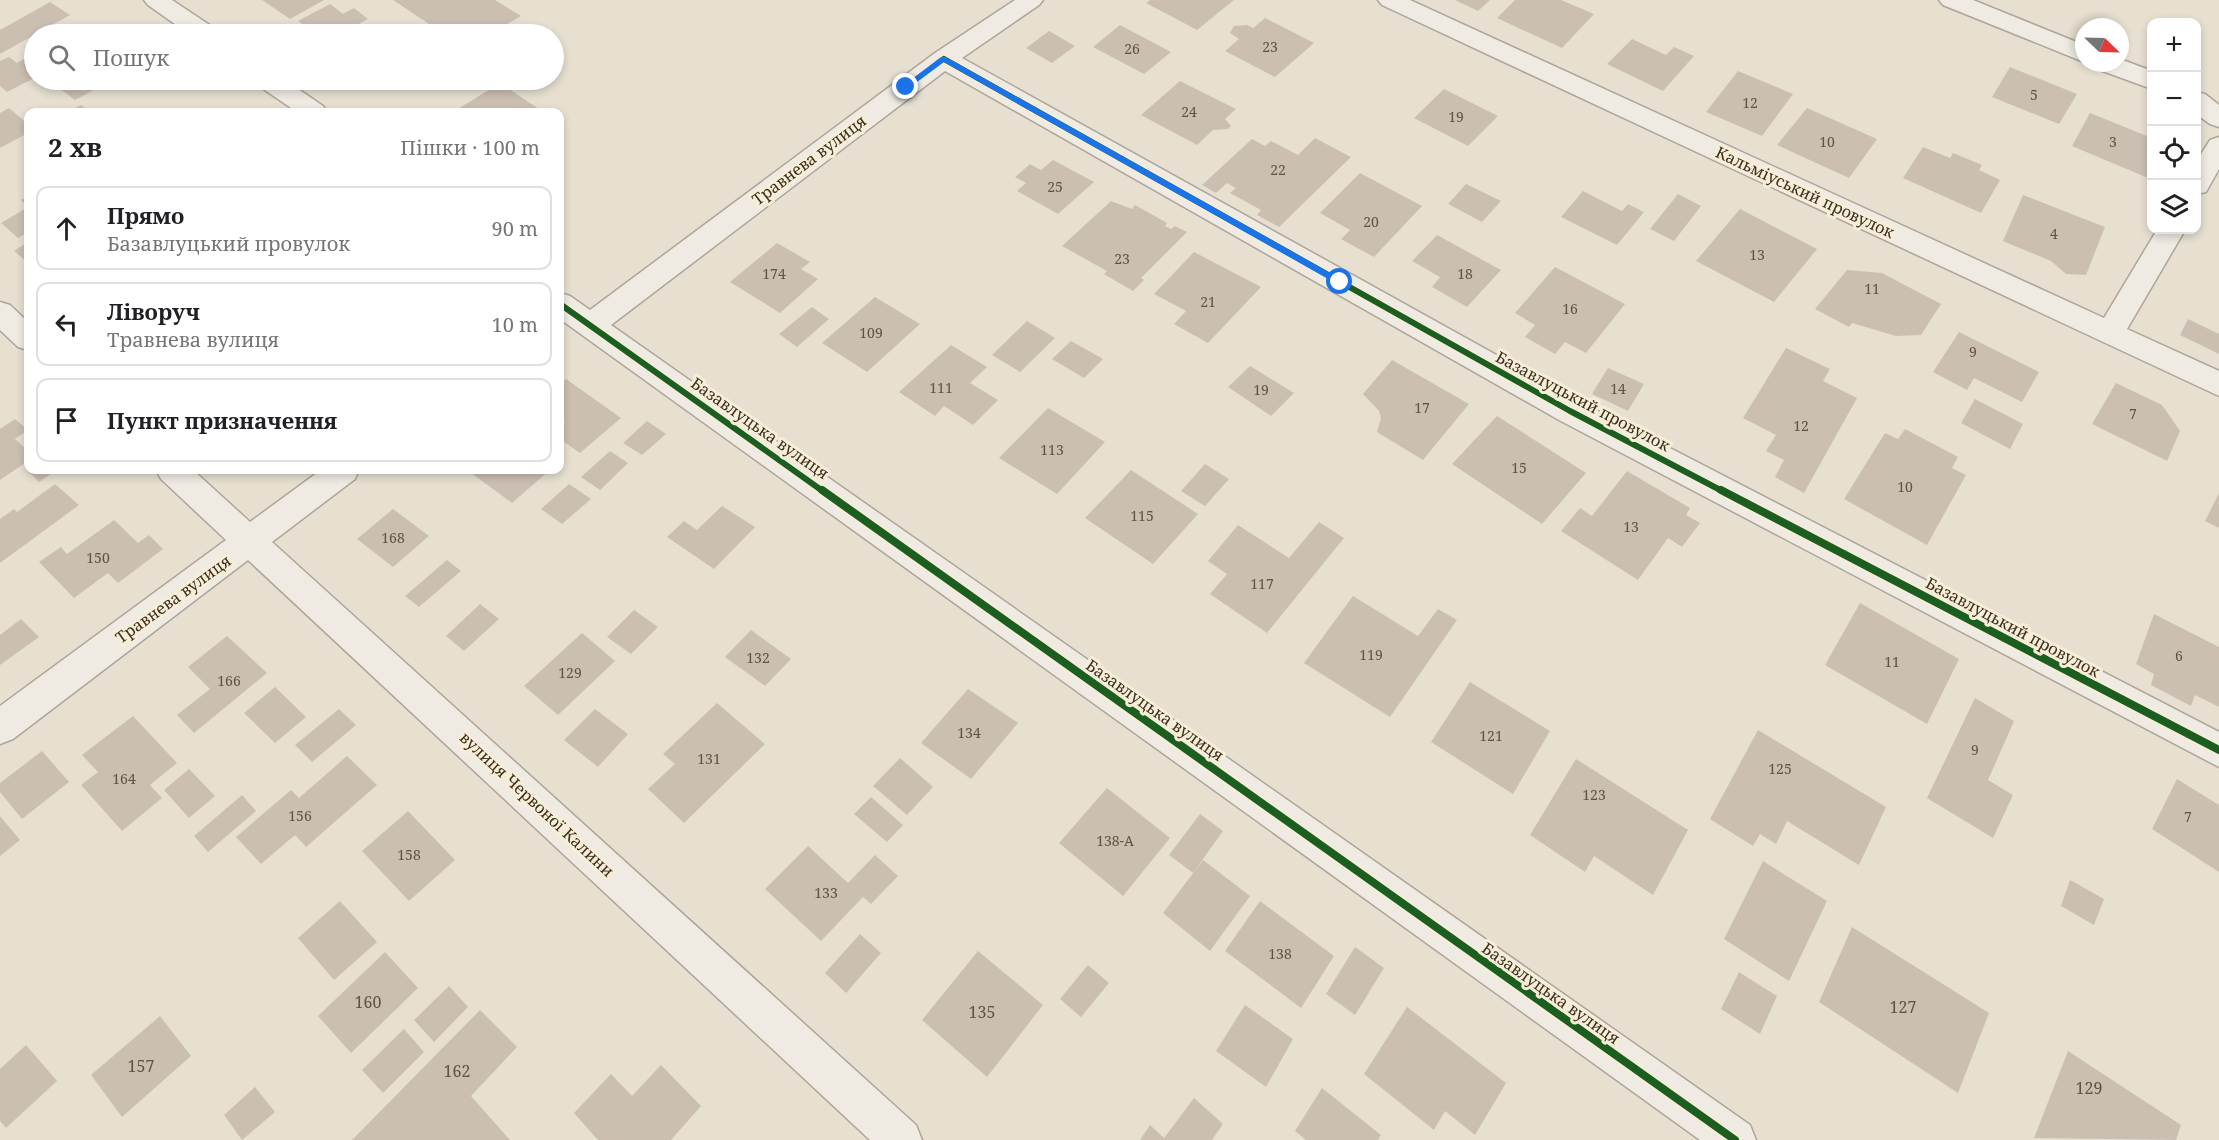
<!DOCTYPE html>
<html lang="uk">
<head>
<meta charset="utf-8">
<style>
	body { margin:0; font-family:"Noto Serif",serif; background:#f6f6f6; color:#202124 }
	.controls { position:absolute; right:18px; top:18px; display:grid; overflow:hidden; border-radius:12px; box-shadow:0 3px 9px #0003 }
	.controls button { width:54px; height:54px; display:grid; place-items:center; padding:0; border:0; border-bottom:2px solid #e0e0e0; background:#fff; color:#202124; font:30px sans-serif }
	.compass { position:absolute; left:2075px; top:18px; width:54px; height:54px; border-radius:50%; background:#fff; box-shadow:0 3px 9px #0003; rotate:113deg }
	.stop { position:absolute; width:18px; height:18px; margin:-14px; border:4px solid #1a73e8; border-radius:50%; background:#fff }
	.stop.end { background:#1a73e8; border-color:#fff; box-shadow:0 2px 6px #0008 }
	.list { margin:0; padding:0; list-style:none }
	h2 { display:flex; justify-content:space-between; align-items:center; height:78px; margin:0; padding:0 24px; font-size:26px }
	h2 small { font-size:20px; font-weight:400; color:#757577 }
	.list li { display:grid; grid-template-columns:39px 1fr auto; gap:18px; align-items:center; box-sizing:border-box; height:84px; margin:0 12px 12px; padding:0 12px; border:2px solid #e0e0e0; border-radius:12px }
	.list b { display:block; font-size:22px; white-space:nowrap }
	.list p { margin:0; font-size:20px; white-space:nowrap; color:#757577 }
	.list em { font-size:20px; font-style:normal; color:#757577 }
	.icon { flex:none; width:33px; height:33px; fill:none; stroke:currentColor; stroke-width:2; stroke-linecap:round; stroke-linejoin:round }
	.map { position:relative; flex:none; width:2219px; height:1140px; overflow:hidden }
	.search { position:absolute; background:#fff; box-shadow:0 3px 9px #0003; left:24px; top:24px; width:540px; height:66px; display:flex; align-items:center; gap:15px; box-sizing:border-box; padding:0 21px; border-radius:33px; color:#757577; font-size:22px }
	.panel { position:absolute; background:#fff; box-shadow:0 3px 9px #0003; left:24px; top:108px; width:540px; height:366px; border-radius:12px }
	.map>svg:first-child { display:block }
	.building { fill:#cbbfb2 }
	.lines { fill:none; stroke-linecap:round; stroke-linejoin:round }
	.minor-casing { stroke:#ada599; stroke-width:3 }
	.minor { fill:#efebe3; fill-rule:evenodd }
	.cycleway-far1-casing { stroke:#f7eed8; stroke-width:9 }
	.cycleway-casing { stroke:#f7eed8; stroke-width:12 }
	.cycleway-far1 { stroke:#1b5e20; stroke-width:6 }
	.cycleway { stroke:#1b5e20; stroke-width:8 }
	.route { fill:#1a73e8 }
	.labels { text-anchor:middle; stroke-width:6; stroke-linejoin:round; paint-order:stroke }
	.number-label { font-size:14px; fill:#605244 }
	.street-label { font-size:16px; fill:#3d2e20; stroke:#f7eed8 }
	.near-number-label { font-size:16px; fill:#605244 }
</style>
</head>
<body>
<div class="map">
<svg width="2219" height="1140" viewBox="0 0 2219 1140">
	<rect width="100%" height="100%" fill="#e7e0d1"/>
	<path class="building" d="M262 0H324L290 19Z
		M393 0H495L521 16 490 34H444Z
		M1150 0H1234L1197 30 1146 3Z
		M1455 0H1490L1478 11Z
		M1515 0H1561L1594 14 1562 48 1497 18Z
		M50 2 70 15 0 54V30Z
		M330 4 343 14 354 8 368 19 340 34H315L298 21Z
		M1265 18 1314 43 1275 77 1225 51 1239 39 1230 33 1234 26 1247 25 1253 28Z
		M1120 25 1171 52 1144 74 1093 47Z
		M1049 31 1075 46 1052 63 1026 48Z
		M1632 39 1666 55 1674 47 1694 56 1663 91 1607 64Z
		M29 56 34 60V70L29 73 34 78 7 92 0 86V61L9 57 17 63Z
		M2010 67 2077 94 2059 124 1992 97Z
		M1738 71 1793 94 1762 136 1706 112Z
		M58 80H112L75 100 52 83Z
		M1180 81 1236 109 1225 119 1231 126 1228 129 1213 130 1197 145 1141 115Z
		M500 83 539 109 534 112H453Z
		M1444 89 1498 116 1468 146 1414 118Z
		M81 105 90 112H68Z
		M9 108 28 124V133L0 148V113Z
		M1807 108 1877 139 1849 178 1777 145Z
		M2090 113 2152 138V171L2148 178 2072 146Z
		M1315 138 1351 157 1279 227 1257 215 1261 210 1230 193 1236 188 1227 183 1216 193 1202 185 1252 139 1265 146 1271 141 1298 155Z
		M1923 147 1950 158 1953 153 1982 165 1979 170 2000 180 1981 213 1903 178Z
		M1053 160 1094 182 1058 214 1017 191 1026 183 1015 177 1030 164 1041 170Z
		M1360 173 1422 206 1374 257 1341 239 1350 230 1320 213Z
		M1466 184 1501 201 1482 222 1448 204Z
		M1583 191 1622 211 1628 204 1644 212 1617 245 1561 217Z
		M1678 194 1701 206 1674 241 1650 229Z
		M2023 195 2105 227 2086 275 2066 274 2051 261 2003 241Z
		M28 196V232L18 238 1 223 28 207 21 200Z
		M1111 201 1132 209 1135 205 1167 223 1165 226 1171 229 1175 226 1187 232 1141 278 1144 280 1133 291 1104 274 1107 271 1062 246Z
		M1740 209 1817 249 1774 302 1696 261Z
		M1437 235 1501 270 1467 307 1432 287 1440 277 1412 261Z
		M28 242V261L27 262 14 251Z
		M777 243 810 262 801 269 818 279 780 313 730 282Z
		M1194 252 1261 287 1208 343 1174 324 1186 311 1154 294Z
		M1555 267 1625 304 1586 353 1565 342 1555 354 1525 337 1535 325 1515 313Z
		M1847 270 1882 273 1941 304 1921 335 1896 336 1852 323 1849 327 1815 309Z
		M875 297 920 324 867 372 822 343Z
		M812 307 829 319 797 347 779 334Z
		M2188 319 2219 334V354L2180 335Z
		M1027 321 1055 338 1020 372 992 355Z
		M1959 332 2039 372 2022 402 1974 378 1967 390 1933 372Z
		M1071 341 1103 359 1084 378 1052 359Z
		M951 345 987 367 970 383 998 400 973 425 944 406 935 416 899 392Z
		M1786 348 1830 369 1823 381 1857 398 1804 493 1775 477 1784 460 1766 451 1776 435 1743 418Z
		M1392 360 1469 404 1423 460 1377 432 1381 418 1379 411 1363 394Z
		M1250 366 1294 393 1271 416 1228 387Z
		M1608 368 1644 384 1628 411 1592 394Z
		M566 379 621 418 580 453 560 439V427L565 423 560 419V384Z
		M2116 383 2162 405 2180 431 2167 461 2092 424Z
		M1975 399 2023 424 2010 449 1961 423Z
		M1048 408 1105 442 1057 494 999 458Z
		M1497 416 1586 473 1542 524 1452 464Z
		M15 419 28 430 15 439 28 451V461L0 480V429Z
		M647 421 666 434 642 455 623 443Z
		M1905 429 1958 457 1952 468 1966 475 1927 545 1844 499 1885 433 1898 439Z
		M610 451 628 463 600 490 581 477Z
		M1205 464 1229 479 1205 506 1181 491Z
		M27 470H57L39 482Z
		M467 470H550L512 503Z
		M1131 470 1198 514 1153 564 1085 518Z
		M1627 471 1690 508 1686 515 1700 523 1682 547 1668 538 1638 580 1561 531 1580 508 1592 516Z
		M55 484 79 505 0 563V519L14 509 17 512Z
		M569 484 591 499 562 524 541 509Z
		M2219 493V528L2205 521Z
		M722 506 755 527 714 569 667 537 684 521 697 530Z
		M393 509 429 536 393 567 357 539Z
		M114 520 138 543 149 535 163 549 118 583 108 573 74 598 39 562 61 547 67 554Z
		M1319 522 1344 538 1267 633 1210 594 1227 574 1208 561 1238 525 1289 558Z
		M447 560 461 571 419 607 405 596Z
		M1353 596 1418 636 1438 609 1457 620 1390 717 1304 663Z
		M1860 603 1959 659 1927 724 1825 665Z
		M480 604 499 619 464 651 446 636Z
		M634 610 658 627 631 654 607 637Z
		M2154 614 2219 647V707L2195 695 2191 706 2151 685 2154 674 2136 664Z
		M21 619 39 637 0 665V635Z
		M751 630 791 659 765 686 725 657Z
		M582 633 615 661 558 715 524 686Z
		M227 636 267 673 194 733 177 715 210 689 188 667Z
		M1470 682 1550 731 1513 794 1431 742Z
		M275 687 306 717 275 743 244 713Z
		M968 689 1018 723 971 779 921 743Z
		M1975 698 2014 721 1988 780 2013 795 1993 838 1927 798Z
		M717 703 765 744 684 823 648 789 675 764 663 754Z
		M339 709 356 725 312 762 295 745Z
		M595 709 628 734 598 767 564 740Z
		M133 716 177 763 150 785 162 798 122 831 81 785 98 772 82 755Z
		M1758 730 1886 807 1859 865 1787 821 1776 844 1760 834 1753 846 1710 819Z
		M42 751 69 782 22 819 0 792V783Z
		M347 756 377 785 306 847 295 835 261 864 236 837 291 790 299 798Z
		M900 758 933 787 907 815 873 786Z
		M1576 759 1688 830 1653 895 1594 856 1585 872 1530 835Z
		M189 769 215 796 189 818 164 790Z
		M2177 779 2219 805V872L2152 829Z
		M1107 788 1170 838 1123 896 1059 843Z
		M242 795 256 811 208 852 194 836Z
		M871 797 903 825 887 842 854 814Z
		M408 811 455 860 409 901 362 851Z
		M1200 814 1223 831 1193 873 1169 855Z
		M0 816 20 840 0 856Z
		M808 846 848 883 875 855 898 876 871 904 863 897 821 941 765 889Z
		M1203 860 1250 896 1210 951 1163 913Z
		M1763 861 1827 901 1789 981 1724 939Z
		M2070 880 2104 899 2094 925 2061 906Z
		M340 901 377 942 334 980 298 938Z
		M1260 901 1334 956 1301 1008 1225 951Z
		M1852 927 1989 1013 1958 1093 1819 1002Z
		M860 934 881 953 846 993 825 973Z
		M1355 947 1384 968 1355 1015 1326 994Z
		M978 951 1043 1005 987 1077 922 1020Z
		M385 952 418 988 351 1053 318 1016Z
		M1088 965 1109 983 1081 1017 1060 999Z
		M1739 972 1777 996 1760 1034 1721 1009Z
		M449 986 468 1007 434 1042 414 1020Z
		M1245 1005 1293 1039 1266 1087 1216 1051Z
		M1407 1007 1506 1083 1475 1135 1445 1111 1434 1130 1364 1074Z
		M480 1010 517 1047 471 1096 510 1140H352Z
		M160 1016 191 1056 122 1117 91 1075Z
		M404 1029 424 1052 383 1093 362 1070Z
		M26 1045 57 1081 6 1128 0 1121V1069Z
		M2068 1051 2181 1125 2176 1140 2034 1138Z
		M661 1065 701 1106 671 1140H598L574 1113 611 1074 632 1096Z
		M255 1087 275 1112 242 1140 224 1115Z
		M1322 1088 1381 1135 1378 1140H1306L1295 1131Z
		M1194 1098 1223 1124 1212 1140H1140L1150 1125 1164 1138Z"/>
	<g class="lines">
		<g class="minor-casing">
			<path id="minor" d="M144 0H172L214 28 217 34H189L148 5Z
				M1015 0H1043L1039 5 962 58 1581 402 2219 732V767L1559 420 945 71 611 325 1750 1125 1756 1140H1700L560 319V293L570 296 590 310 935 53Z
				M1378 0H1410L2104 318 2157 230H2185L2127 329 2219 371V396L1382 5Z
				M1939 0H1973L2084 45V62L1943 5Z
				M2120 59 2152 71V89L2097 69 2093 63H2120Z
				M255 80H285L323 106 327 112H297L259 86Z
				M2196 92 2205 94 2219 105V127L2210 124 2196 114Z
				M2219 137V169L2206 192 2196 194V162L2210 140Z
				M0 302 10 305 28 322V350L18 347 0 330Z
				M156 470H193L250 522 321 470H359L355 479 272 542 916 1125 922 1140H870L248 560 13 739 0 744V706L226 540 161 479Z"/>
		</g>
		<use href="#minor" class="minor"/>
		<g class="cycleway-far1-casing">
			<path id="cycleway-far1" d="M944 59 1570 411 1724 492
				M560 304 824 492"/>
		</g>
		<g class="cycleway-casing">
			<path id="cycleway" d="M822 490 1735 1140
				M1721 490 2219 750"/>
		</g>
		<use href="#cycleway-far1" class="cycleway-far1"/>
		<use href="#cycleway" class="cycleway"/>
	</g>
	<path class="route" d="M941 57H946L1343 280V284H1337L944 62 909 88H904V85Z"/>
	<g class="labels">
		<g class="number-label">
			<text x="1270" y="52">23</text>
			<text x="1132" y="54">26</text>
			<text x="2034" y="100">5</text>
			<text x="1750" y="108">12</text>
			<text x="1189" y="117">24</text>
			<text x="1456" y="122">19</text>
			<text x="1827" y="147">10</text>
			<text x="2113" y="147">3</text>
			<text x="1278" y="175">22</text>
			<text x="1055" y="192">25</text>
			<text x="1371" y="227">20</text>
			<text x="2054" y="239">4</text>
			<text x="1757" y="260">13</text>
			<text x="1122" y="264">23</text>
			<text x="774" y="279">174</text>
			<text x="1465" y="279">18</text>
			<text x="1872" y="294">11</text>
			<text x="1208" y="307">21</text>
			<text x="1570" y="314">16</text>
			<text x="871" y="338">109</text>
			<text x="1973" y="357">9</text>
			<text x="941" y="393">111</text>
			<text x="1618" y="394">14</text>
			<text x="1261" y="395">19</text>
			<text x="1422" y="413">17</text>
			<text x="2133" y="419">7</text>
			<text x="1801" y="431">12</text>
			<text x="1052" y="455">113</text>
			<text x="1519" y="473">15</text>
			<text x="1905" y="492">10</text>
			<text x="1142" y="521">115</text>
			<text x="1631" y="532">13</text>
			<text x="393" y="543">168</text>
			<text x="98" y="563">150</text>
			<text x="1262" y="589">117</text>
			<text x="1371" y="660">119</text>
			<text x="2179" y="661">6</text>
			<text x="758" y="663">132</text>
			<text x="1892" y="667">11</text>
			<text x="570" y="678">129</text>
			<text x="229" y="686">166</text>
			<text x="969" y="738">134</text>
			<text x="1491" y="741">121</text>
			<text x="1975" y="755">9</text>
			<text x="709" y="764">131</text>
			<text x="1780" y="774">125</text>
			<text x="124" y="784">164</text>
			<text x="1594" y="800">123</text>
			<text x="300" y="821">156</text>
			<text x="2188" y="822">7</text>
			<text x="1115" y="846">138-А</text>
			<text x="409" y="860">158</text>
			<text x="826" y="898">133</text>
			<text x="1280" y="959">138</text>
		</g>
		<g class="street-label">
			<text transform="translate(809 160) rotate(-37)" y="6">Травнева вулиця</text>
			<text transform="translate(1805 192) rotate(25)" y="6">Кальміуський провулок</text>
			<text transform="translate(1583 401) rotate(28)" y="6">Базавлуцький провулок</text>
			<text transform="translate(760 428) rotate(35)" y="6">Базавлуцька вулиця</text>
			<text transform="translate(173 599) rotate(-36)" y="6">Травнева вулиця</text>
			<text transform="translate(2013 627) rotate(28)" y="6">Базавлуцький провулок</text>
			<text transform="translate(1155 710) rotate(35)" y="6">Базавлуцька вулиця</text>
			<text transform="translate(537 804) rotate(43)" y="6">вулиця Червоної Калини</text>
			<text transform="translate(1551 993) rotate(35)" y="6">Базавлуцька вулиця</text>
		</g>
		<g class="near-number-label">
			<text x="368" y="1008">160</text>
			<text x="1903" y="1013">127</text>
			<text x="982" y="1018">135</text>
			<text x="141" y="1072">157</text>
			<text x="457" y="1077">162</text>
			<text x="2089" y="1094">129</text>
		</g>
	</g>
</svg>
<div class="controls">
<button>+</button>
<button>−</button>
<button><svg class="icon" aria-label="locate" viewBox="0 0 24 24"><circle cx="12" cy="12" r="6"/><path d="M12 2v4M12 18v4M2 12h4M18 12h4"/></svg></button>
<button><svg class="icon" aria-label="layers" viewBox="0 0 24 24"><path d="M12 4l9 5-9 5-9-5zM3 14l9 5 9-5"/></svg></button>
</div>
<svg class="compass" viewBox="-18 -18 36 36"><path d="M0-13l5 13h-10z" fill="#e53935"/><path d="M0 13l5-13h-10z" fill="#757577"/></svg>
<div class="stop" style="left:1340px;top:282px"></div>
<div class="stop end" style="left:906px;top:87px"></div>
<div class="search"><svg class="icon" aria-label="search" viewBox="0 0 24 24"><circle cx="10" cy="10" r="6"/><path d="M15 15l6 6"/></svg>Пошук</div>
<section class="panel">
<h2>2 хв<small>Пішки · 100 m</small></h2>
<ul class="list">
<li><svg class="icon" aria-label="ahead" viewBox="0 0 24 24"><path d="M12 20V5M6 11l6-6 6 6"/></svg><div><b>Прямо</b><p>Базавлуцький провулок</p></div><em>90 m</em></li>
<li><svg class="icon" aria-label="left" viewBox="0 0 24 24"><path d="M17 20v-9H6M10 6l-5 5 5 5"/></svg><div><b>Ліворуч</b><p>Травнева вулиця</p></div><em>10 m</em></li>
<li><svg class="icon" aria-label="arrive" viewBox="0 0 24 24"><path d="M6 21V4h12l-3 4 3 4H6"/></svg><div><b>Пункт призначення</b></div></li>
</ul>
</section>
</div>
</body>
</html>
